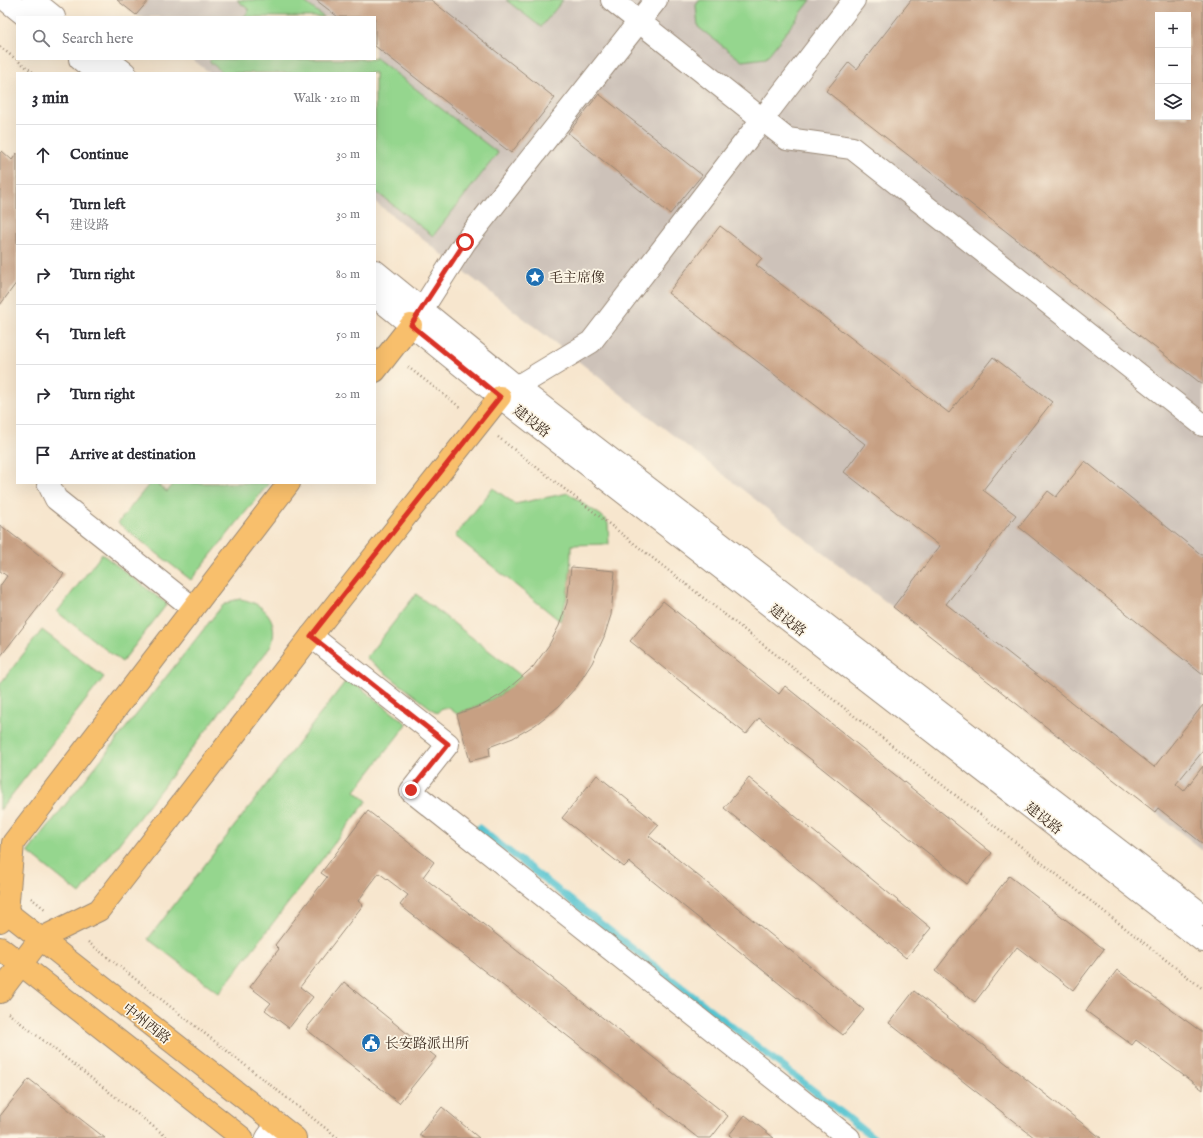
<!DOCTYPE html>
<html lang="en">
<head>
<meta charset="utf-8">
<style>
	body { margin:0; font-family:"IM FELL English","Noto Serif SC",serif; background:#f2f2f3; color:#2b2b33 }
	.controls { position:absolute; right:12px; top:12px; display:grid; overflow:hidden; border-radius:0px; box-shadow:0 4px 16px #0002 }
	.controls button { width:36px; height:36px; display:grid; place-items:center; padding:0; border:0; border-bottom:1px solid #e1e1e2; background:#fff; color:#2b2b33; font:20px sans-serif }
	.stop { position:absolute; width:12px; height:12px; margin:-9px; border:3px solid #d93025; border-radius:50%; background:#fff }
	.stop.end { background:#d93025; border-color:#fff; box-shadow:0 1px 4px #0008 }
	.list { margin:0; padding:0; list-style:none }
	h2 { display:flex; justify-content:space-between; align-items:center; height:52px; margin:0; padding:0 16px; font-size:17px }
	h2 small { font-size:13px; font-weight:400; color:#7c7c81 }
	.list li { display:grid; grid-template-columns:26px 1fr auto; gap:12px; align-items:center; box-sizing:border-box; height:60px; padding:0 16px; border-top:1px solid #e1e1e2 }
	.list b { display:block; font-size:15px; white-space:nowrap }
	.list p { margin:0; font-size:13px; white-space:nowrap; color:#7c7c81 }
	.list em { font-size:13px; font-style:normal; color:#7c7c81 }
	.icon { flex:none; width:22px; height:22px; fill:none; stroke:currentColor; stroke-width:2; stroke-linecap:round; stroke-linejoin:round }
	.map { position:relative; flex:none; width:1203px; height:1138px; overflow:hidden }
	.search { position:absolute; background:#fff; box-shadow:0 4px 16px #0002; left:16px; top:16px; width:360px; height:44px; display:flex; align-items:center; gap:10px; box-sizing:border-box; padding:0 14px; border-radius:0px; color:#7c7c81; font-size:15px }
	.panel { position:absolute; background:#fff; box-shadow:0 4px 16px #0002; left:16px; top:72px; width:360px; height:412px; border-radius:0px }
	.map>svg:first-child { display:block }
	.industrial { fill:#cdc2b9; fill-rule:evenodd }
	.green { fill:#95d68e; stroke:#688056 }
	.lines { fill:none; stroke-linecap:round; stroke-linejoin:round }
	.stream { stroke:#59c5d1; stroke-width:7 }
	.building { fill:#c7a083; fill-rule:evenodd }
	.minor-casing { stroke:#998876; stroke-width:24 }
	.major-casing { stroke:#998876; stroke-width:24 }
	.path { stroke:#998876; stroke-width:2.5; stroke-dasharray:1 3; stroke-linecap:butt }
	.minor { stroke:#fff; stroke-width:22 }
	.major { stroke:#f8bf6c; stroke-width:22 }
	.route { stroke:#d93025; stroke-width:5 }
	.labels { text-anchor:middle; stroke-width:3.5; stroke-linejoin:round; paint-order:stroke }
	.poi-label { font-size:14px; fill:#3b2a1e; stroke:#fcf5e5; text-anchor:start }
	.street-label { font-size:14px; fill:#3b2a1e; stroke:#fcf5e5 }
</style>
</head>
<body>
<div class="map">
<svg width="1203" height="1138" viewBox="0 0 1203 1138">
	<rect width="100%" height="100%" fill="#fcf5e5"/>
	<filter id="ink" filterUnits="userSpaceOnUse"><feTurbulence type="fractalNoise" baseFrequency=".025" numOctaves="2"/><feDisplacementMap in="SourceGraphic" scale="8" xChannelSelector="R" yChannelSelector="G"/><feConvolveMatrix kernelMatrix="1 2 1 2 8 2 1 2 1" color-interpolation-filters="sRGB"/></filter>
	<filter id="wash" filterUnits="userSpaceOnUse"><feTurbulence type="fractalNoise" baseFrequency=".012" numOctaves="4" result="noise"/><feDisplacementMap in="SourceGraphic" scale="16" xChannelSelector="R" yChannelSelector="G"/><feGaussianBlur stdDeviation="0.9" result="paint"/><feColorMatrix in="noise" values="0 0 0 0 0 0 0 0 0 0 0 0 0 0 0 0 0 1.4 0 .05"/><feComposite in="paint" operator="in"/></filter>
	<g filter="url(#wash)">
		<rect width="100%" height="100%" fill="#f7e6ce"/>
		<path class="industrial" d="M117 0H1203V850L375 202V73H210L192 59H375V17H138ZM1158 15H1188V117H1158Z"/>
		<path class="green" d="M237 0H302L324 17H244L249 10Z
			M506 0H563L541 27Z
			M700 0H811L766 58 742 61 698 27 696 5Z
			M375 57 498 153 433 236 375 191V73H223L209 61 211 59H375Z
			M150 483H156L167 492 174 483H269L191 580 118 523Z
			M493 488 515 504 568 493 602 516 608 523 609 544 571 545C571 572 569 596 560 621L455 536Z
			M102 554 167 604 122 662 57 612Z
			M416 594 523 677C504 696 481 705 457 714L449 708H442L437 713 366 658Z
			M240 599C265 603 280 621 271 646L80 894 28 852 222 606 231 601Z
			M42 630 104 677 0 810V684Z
			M348 678 407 724 355 791 367 801 219 993 148 939Z"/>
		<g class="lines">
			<path class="stream" d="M479 828 874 1138"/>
		</g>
		<g id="blocks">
			<path class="building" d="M117 0H149L136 15Z
				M316 0H431L555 98 511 153 375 46V17H338Z
				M911 0H1203V385L826 91 849 62 857 69ZM1158 15H1188V117H1158Z
				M599 94 702 175 670 214 568 133Z
				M2 151 12 160 17 153V282L0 305V153Z
				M720 226 762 258 756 265 949 413 993 357 1052 402 983 490 1016 515 946 604 1154 767 1203 705V751L1176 784 1184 791 1203 766V844L1158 808 1155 812 893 607 940 546 844 472 865 444 668 293Z
				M1085 461 1203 556V675L1019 527 1048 491 1056 497Z
				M0 525 64 574 0 657V586L7 576 0 571Z
				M571 567 615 571 611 615 604 637 592 663 577 686 559 706 535 725 513 738 489 747 490 756 470 761 457 714 483 705 502 694 533 667 549 645 559 626 567 603Z
				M663 601 779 694 785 686 992 853 967 884 759 718 746 734 630 641Z
				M597 775 659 825 649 836 864 1010 843 1035 629 862 624 867 562 818Z
				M749 778 931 928 906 958 724 808Z
				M368 811 434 862 423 877 728 1116 711 1138H698L400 905 408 895 379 873 358 901 363 905 300 987 313 997 289 1028 265 1010 271 1003 250 987 279 949 275 945 327 877 321 873Z
				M1009 876 1104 949 1073 990 1017 947 975 1002 935 971Z
				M1117 970 1203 1033V1090L1136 1040 1132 1045 1086 1011Z
				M344 982 436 1057 399 1103 306 1029Z
				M914 991 1101 1138H1035L889 1023Z
				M29 1079 105 1138H0V1116Z
				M442 1107 479 1138H424L419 1135Z
				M745 1115 774 1138H733L729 1135Z"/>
		</g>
	</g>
	<g filter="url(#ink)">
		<use href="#blocks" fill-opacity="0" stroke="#998876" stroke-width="1"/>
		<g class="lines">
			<g class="minor-casing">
				<path id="minor" d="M6 0 27 17
					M33 0 54 17
					M612 0 787 139 852 148 1203 425
					M80 59 97 73
					M107 59 125 73
					M375 271 517 387 1203 915
					M375 296 500 397 1203 941
					M414 322 465 242 656 0
					M505 394 591 342 854 0
					M48 483 56 499 193 608
					M311 636 448 744 411 791 849 1138
					M267 1138 277 1124"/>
			</g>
			<g class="major-casing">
				<path id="major" d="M375 371 411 325
					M0 907 295 1138
					M0 921 7 912 13 843 289 483
					M0 948 242 1138
					M0 992 40 939 99 910 311 636 500 397"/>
			</g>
			<path class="path" d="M0 47 34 73
				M408 367 461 408
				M498 437 1203 989
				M31 898 46 910
				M88 942 338 1138
				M8 1013 168 1138"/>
			<use href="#minor" class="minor"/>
			<use href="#major" class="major"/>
		</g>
	</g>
	<g class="lines" filter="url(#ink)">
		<path class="route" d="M411 790 448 744 311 636 500 397 411 325 465 242"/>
	</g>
	<defs>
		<g id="sight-disc" transform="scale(1)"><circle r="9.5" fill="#1f6fb2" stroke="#fcf5e5"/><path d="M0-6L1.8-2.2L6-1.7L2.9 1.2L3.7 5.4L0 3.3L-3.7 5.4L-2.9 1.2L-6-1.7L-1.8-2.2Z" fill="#fff"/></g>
		<g id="civic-disc" transform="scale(1)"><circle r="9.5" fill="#1f6fb2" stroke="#fcf5e5"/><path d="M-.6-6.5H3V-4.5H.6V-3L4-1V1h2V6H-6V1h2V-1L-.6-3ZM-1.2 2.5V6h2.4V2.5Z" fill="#fff"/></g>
	</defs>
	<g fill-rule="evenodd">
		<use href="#sight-disc" x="535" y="277"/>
		<use href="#civic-disc" x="371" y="1043"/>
	</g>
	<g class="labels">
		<g class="poi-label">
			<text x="549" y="282">毛主席像</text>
			<text x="385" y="1048">长安路派出所</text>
		</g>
		<g class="street-label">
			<text transform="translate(532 421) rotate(38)" y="5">建设路</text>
			<text transform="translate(788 620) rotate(38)" y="5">建设路</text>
			<text transform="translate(1044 818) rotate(38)" y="5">建设路</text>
			<text transform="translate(147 1023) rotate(38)" y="5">中州西路</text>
		</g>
	</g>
</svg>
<div class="controls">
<button>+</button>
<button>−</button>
<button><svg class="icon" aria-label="layers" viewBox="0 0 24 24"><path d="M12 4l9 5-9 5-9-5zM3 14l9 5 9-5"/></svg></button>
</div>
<div class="stop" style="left:465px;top:242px"></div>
<div class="stop end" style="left:411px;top:790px"></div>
<div class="search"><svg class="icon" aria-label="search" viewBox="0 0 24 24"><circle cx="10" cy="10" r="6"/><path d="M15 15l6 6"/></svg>Search here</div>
<section class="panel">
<h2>3 min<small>Walk · 210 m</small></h2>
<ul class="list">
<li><svg class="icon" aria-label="ahead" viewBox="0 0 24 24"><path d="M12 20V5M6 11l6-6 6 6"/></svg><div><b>Continue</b></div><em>30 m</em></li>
<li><svg class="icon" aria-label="left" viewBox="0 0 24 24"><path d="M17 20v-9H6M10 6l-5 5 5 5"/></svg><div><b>Turn left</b><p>建设路</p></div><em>30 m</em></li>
<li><svg class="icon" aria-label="right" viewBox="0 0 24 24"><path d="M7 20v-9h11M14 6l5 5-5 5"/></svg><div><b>Turn right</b></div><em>80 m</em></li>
<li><svg class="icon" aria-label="left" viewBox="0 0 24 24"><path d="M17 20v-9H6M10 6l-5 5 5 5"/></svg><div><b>Turn left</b></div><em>50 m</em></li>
<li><svg class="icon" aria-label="right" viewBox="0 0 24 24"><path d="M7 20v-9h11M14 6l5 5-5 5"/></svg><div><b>Turn right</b></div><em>20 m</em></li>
<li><svg class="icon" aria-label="arrive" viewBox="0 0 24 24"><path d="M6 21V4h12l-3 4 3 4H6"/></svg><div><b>Arrive at destination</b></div></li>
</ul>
</section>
</div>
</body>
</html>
